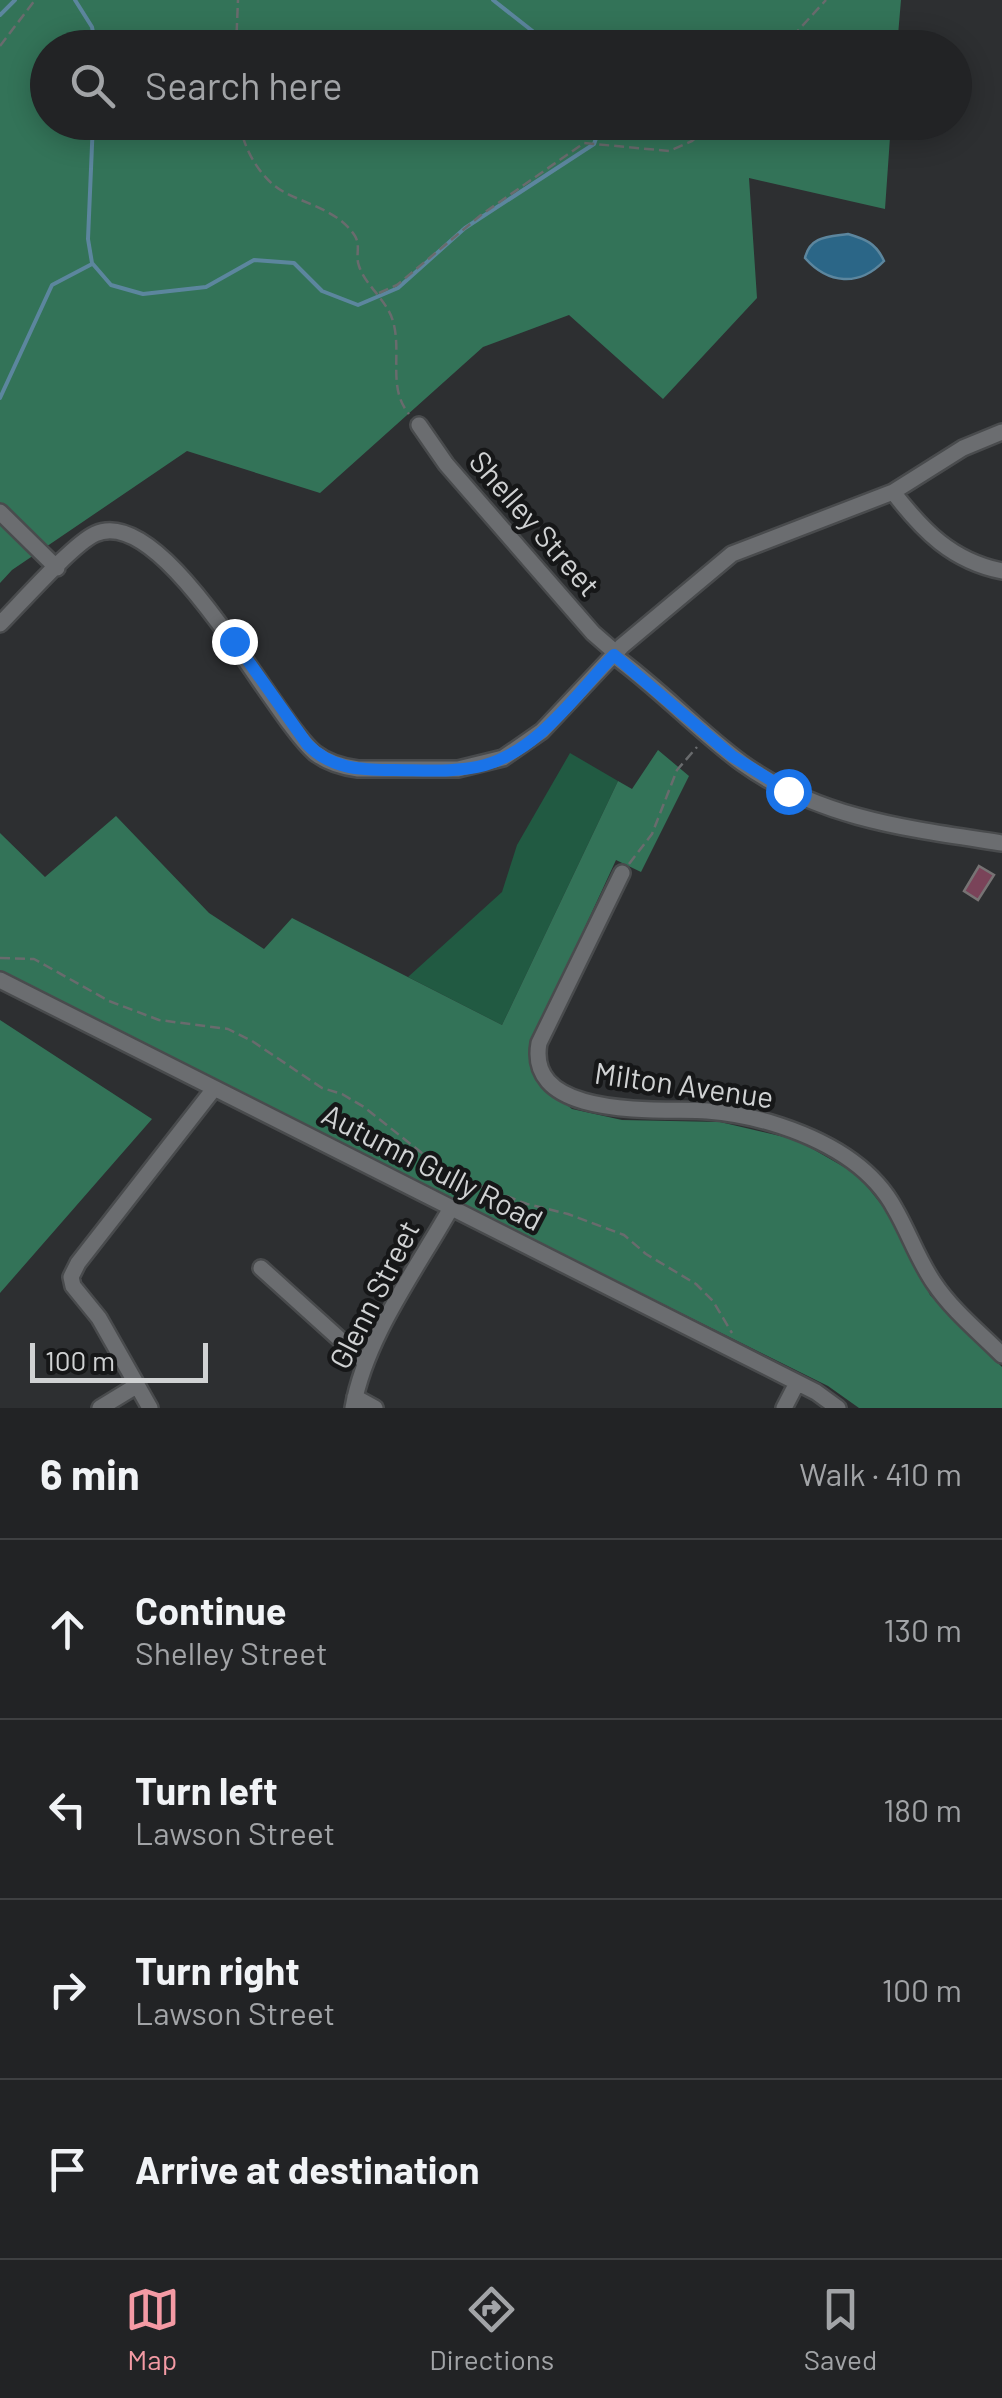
<!DOCTYPE html>
<html lang="en">
<head>
<meta charset="utf-8">
<style>
	body { margin:0; font-family:Barlow,sans-serif; background:#2a2b2d; color:#f1f3f6 }
	.scale { position:absolute; left:30px; bottom:25px; width:178px; box-sizing:border-box; padding-left:10px; border:5px solid #d0d2d3; border-top:0; font-size:28px; line-height:35px; white-space:nowrap; color:#d0d2d3; -webkit-text-stroke:8px #161718; paint-order:stroke }
	.stop { position:absolute; width:30px; height:30px; margin:-22px; border:8px solid #1a73e8; border-radius:50%; background:#fff }
	.stop.end { background:#1a73e8; border-color:#fff; box-shadow:0 2px 10px #0008 }
	.list { margin:0; padding:0; list-style:none }
	h2 { display:flex; justify-content:space-between; align-items:center; height:130px; margin:0; padding:0 40px; font-size:42px }
	h2 small { font-size:32px; font-weight:400; color:#a2a4a7 }
	.list li { display:grid; grid-template-columns:65px 1fr auto; gap:30px; align-items:center; box-sizing:border-box; height:180px; padding:0 40px; border-top:2px solid #3f4042 }
	.list b { display:block; font-size:38px; white-space:nowrap }
	.list p { margin:0; font-size:32px; white-space:nowrap; color:#a2a4a7 }
	.list em { font-size:32px; font-style:normal; color:#a2a4a7 }
	.icon { flex:none; width:55px; height:55px; fill:none; stroke:currentColor; stroke-width:2; stroke-linecap:round; stroke-linejoin:round }
	.map { position:relative; flex:none; width:1002px; height:1408px; overflow:hidden }
	.search { position:absolute; background:#222325; box-shadow:0 5px 25px #0003; left:30px; right:30px; top:30px; height:110px; display:flex; align-items:center; gap:25px; box-sizing:border-box; padding:0 35px; border-radius:55px; color:#a2a4a7; font-size:38px }
	.sheet { height:850px; background:#222325 }
	nav { display:flex; justify-content:space-around; align-items:center; box-sizing:border-box; height:140px; border-top:2px solid #3f4042; background:#222325; font-size:28px; color:#a2a4a7 }
	nav a { display:grid; justify-items:center; gap:5px }
	nav .on { color:#f49aa4 }
	.map>svg:first-child { display:block }
	.green { fill:#215a42 }
	.forest { fill:#337358 }
	.water { fill:#2b6687; stroke:#5c869e; stroke-width:2.5 }
	.lines { fill:none; stroke-linecap:round; stroke-linejoin:round }
	.stream { stroke:#5c869e; stroke-width:4 }
	.building { fill:#7a4359; stroke:#777374; stroke-width:2.5 }
	.minor-casing { stroke:#494b4d; stroke-width:20 }
	.path { stroke:#696b6d; stroke-width:2.5; stroke-dasharray:10 5; stroke-linecap:butt }
	.minor { stroke:#6b6d70; stroke-width:15 }
	.route { stroke:#1a73e8; stroke-width:12 }
	.labels { text-anchor:middle; stroke-width:9; stroke-linejoin:round; paint-order:stroke }
	.street-label { font-size:30px; fill:#d0d2d3; stroke:#161718 }
</style>
</head>
<body>
<div class="map">
<svg width="1002" height="1408" viewBox="0 0 1002 1408">
	<rect width="100%" height="100%" fill="#2d2f31"/>
	<path class="green" d="M570 753 618 781 502 1025 408 977 502 892 517 845Z"/>
	<path class="forest" d="M0 0H901L897 47 48 48V122L891 123 885 209 749 178 757 298 663 399 569 315 483 347 320 493 187 451 12 570 0 583Z
		M658 750 689 776 641 872 616 860 530 1046 531 1070 546 1088 572 1109 622 1120 720 1122 797 1140 858 1175 896 1223 930 1295 1002 1367V1408H859L828 1386 0 975V833L45 877 116 816 209 913 264 949 292 918 502 1025 618 781 632 789Z
		M0 1020 152 1119 0 1293Z"/>
	<path class="water" d="M848 234C865 239 876 243 884 261 859 287 828 284 805 258 810 236 828 237 848 234Z"/>
	<g class="lines">
		<path class="stream" d="M75 0 92 27 96 48
			M493 0 554 48
			M0 15 15 0
			M93 122 88 239 92 263 111 285 143 294 206 287 254 260 294 263 322 291 358 305 398 288 465 228 594 144 602 122
			M0 398 52 285 92 264"/>
	</g>
	<path class="building" d="M979 866 994 875 978 900 964 891Z"/>
	<g class="lines">
		<g class="minor-casing">
			<path id="minor" d="M419 425 446 464 593 633 616 653
				M893 492C923 531 952 561 1002 571
				M0 512 57 568
				M0 624C20 604 73 544 95 534 165 502 271 716 315 753 328 763 342 767 358 769H458L503 758 542 731 622 646 732 554 893 492 963 448 1002 432
				M613 655C659 688 697 730 742 763 820 819 910 829 1002 843
				M622 873 539 1043C525 1121 662 1108 707 1111 732 1113 757 1118 781 1126 826 1141 872 1166 895 1209 909 1233 918 1260 934 1283 952 1310 979 1332 1002 1355
				M0 980 741 1354 816 1392 838 1408
				M261 1268 365 1362
				M355 1397 375 1408
				M100 1408 136 1386
				M150 1408 99 1318 73 1286 71 1277 78 1263 213 1090
				M353 1408C365 1338 416 1270 451 1208
				M784 1408 797 1383"/>
		</g>
		<path class="path" d="M0 46 35 0
			M236 48 238 0
			M782 48 826 0
			M240 122C242 147 261 180 284 192 308 205 339 211 355 236 361 246 355 256 359 266 366 287 389 301 394 325 401 356 388 389 409 414
			M379 293 397 285 481 215 584 143 669 151 692 141 713 122
			M629 864 652 834 677 770 697 747
			M0 958 34 959 109 1001 159 1020 228 1029 252 1041 322 1088 342 1094 364 1107 447 1173 527 1204 568 1214 624 1235 646 1254 696 1284 713 1301 732 1333"/>
		<use href="#minor" class="minor"/>
	</g>
	<g class="lines">
		<path class="route" d="M234 641 307 744C331 769 360 770 393 770 423 770 456 773 485 765 540 749 576 694 614 655L732 756 788 791"/>
	</g>
	<g class="labels">
		<g class="street-label">
			<text transform="translate(534 524) rotate(49)" y="10">Shelley Street</text>
			<text transform="translate(684 1086) rotate(8)" y="10">Milton Avenue</text>
			<text transform="translate(432 1168) rotate(27)" y="10">Autumn Gully Road</text>
			<text transform="translate(375 1295) rotate(-63)" y="10">Glenn Street</text>
		</g>
	</g>
</svg>
<div class="scale">100 m</div>
<div class="stop" style="left:788px;top:791px"></div>
<div class="stop end" style="left:234px;top:641px"></div>
<div class="search"><svg class="icon" aria-label="search" viewBox="0 0 24 24"><circle cx="10" cy="10" r="6"/><path d="M15 15l6 6"/></svg>Search here</div>
</div>
<section class="sheet">
<h2>6 min<small>Walk · 410 m</small></h2>
<ul class="list">
<li><svg class="icon" aria-label="ahead" viewBox="0 0 24 24"><path d="M12 20V5M6 11l6-6 6 6"/></svg><div><b>Continue</b><p>Shelley Street</p></div><em>130 m</em></li>
<li><svg class="icon" aria-label="left" viewBox="0 0 24 24"><path d="M17 20v-9H6M10 6l-5 5 5 5"/></svg><div><b>Turn left</b><p>Lawson Street</p></div><em>180 m</em></li>
<li><svg class="icon" aria-label="right" viewBox="0 0 24 24"><path d="M7 20v-9h11M14 6l5 5-5 5"/></svg><div><b>Turn right</b><p>Lawson Street</p></div><em>100 m</em></li>
<li><svg class="icon" aria-label="arrive" viewBox="0 0 24 24"><path d="M6 21V4h12l-3 4 3 4H6"/></svg><div><b>Arrive at destination</b></div></li>
</ul>
</section>
<nav>
<a class="on"><svg class="icon" aria-label="map" viewBox="0 0 24 24"><path d="M3 6l6-2 6 2 6-2v14l-6 2-6-2-6 2zM9 4v14M15 6v14"/></svg>Map</a>
<a><svg class="icon" aria-label="directions" viewBox="0 0 24 24"><path d="M12 3l9 9-9 9-9-9zM9 14v-3h6M13 9l2 2-2 2"/></svg>Directions</a>
<a><svg class="icon" aria-label="saved" viewBox="0 0 24 24"><path d="M7 4h10v16l-5-4-5 4z"/></svg>Saved</a>
</nav>
</body>
</html>
